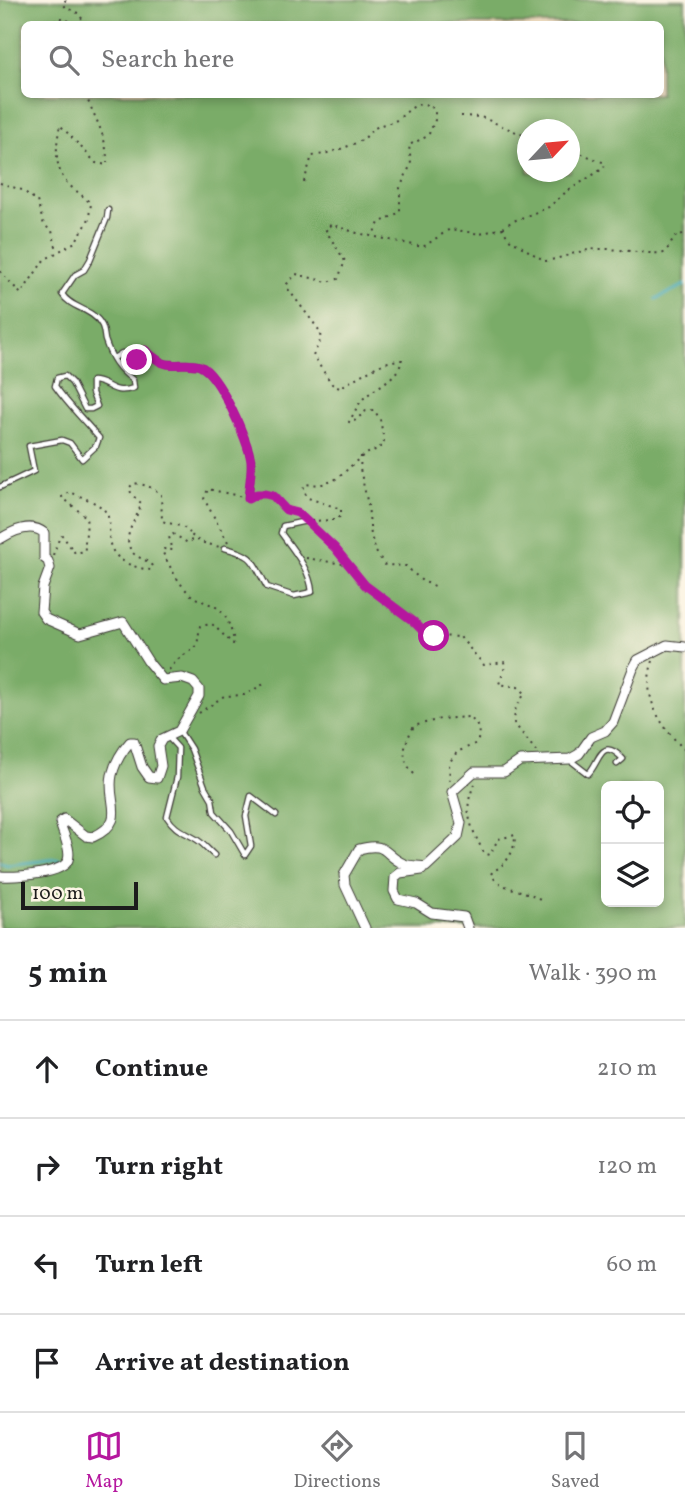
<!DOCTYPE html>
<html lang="en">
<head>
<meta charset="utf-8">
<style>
	body { margin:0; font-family:Vollkorn,serif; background:#f6f6f6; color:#202124 }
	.controls { position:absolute; right:21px; bottom:21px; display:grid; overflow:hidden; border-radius:10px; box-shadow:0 4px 10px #0003 }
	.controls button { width:63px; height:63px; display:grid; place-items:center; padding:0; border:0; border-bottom:2px solid #e0e0e0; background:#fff; color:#202124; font:35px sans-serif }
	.compass { position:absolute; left:517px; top:119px; width:63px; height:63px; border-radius:50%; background:#fff; box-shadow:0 4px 10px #0003; rotate:64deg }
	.scale { position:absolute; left:21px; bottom:18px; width:117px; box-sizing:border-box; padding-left:7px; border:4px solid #1c1c1c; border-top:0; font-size:19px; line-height:24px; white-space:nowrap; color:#1c1c1c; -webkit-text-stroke:5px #fcf5e5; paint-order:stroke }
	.stop { position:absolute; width:21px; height:21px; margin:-16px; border:5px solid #b5179e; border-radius:50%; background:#fff }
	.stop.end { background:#b5179e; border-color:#fff; box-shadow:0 2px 7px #0008 }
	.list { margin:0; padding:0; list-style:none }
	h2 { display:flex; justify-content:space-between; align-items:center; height:91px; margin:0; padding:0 28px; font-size:30px }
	h2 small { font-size:23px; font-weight:400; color:#757577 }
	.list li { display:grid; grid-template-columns:46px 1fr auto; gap:21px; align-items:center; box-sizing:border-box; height:98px; padding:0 28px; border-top:2px solid #e0e0e0 }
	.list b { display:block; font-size:26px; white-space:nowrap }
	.list em { font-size:23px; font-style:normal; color:#757577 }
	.icon { flex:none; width:38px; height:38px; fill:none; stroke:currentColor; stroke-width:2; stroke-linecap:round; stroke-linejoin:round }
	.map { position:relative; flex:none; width:685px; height:928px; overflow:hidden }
	.search { position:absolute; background:#fff; box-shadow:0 4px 10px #0003; left:21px; right:21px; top:21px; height:77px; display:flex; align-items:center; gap:18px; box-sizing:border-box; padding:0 24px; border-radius:10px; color:#757577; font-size:26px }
	.sheet { height:483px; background:#fff }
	nav { display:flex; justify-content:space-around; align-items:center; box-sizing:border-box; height:98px; border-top:2px solid #e0e0e0; background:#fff; font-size:19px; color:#757577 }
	nav a { display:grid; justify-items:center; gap:4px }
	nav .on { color:#b5179e }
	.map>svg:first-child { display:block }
	.forest { fill:#7aac68; stroke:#4b6442; stroke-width:2; fill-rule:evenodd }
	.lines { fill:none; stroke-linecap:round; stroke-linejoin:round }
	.stream { stroke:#41abc1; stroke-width:2.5 }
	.lane-casing { stroke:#3c3935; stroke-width:7 }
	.street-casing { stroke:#3c3935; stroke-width:11 }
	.path { stroke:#3c3935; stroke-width:2; stroke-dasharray:2 5; stroke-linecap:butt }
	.lane { stroke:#fff; stroke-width:4.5 }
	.street { stroke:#fff; stroke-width:9 }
	.route { stroke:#b5179e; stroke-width:9 }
</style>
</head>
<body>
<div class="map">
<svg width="685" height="928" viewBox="0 0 685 928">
	<rect width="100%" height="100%" fill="#fcf5e5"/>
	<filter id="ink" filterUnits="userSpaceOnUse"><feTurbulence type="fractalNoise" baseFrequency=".0143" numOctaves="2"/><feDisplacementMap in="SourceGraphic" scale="14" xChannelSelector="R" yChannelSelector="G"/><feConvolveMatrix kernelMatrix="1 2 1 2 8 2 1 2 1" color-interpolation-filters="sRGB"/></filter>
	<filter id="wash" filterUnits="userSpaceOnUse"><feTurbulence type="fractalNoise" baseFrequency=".00686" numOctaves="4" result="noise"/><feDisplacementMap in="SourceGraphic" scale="28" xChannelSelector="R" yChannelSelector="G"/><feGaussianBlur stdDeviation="1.57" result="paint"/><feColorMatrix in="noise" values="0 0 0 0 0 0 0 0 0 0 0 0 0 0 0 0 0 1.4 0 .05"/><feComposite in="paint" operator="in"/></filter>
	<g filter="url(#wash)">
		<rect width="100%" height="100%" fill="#f3dec1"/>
		<path class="forest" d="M0 0H685V928H0ZM24 24H660V94H24ZM528 130H570V172H528ZM606 786H659V902H606Z"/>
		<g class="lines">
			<path class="stream" d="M656 299 685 285
				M0 862 7 865 56 859 63 861"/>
		</g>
	</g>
	<g filter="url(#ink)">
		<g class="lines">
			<g class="lane-casing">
				<path id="lane" d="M114 358 122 353 137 360 140 352 145 350C151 355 159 363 167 364 178 366 189 362 200 366 219 374 248 440 251 460 252 473 249 486 248 498
					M0 487 34 471 29 446 62 440 70 443 82 459 96 446 99 438C84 420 68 405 55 386L57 378 65 376 72 383 85 409H91L97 406 92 393V381C109 381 111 396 134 388L133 380C118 369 111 358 105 340 104 335 104 328 101 324 93 309 70 308 62 294L75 275 84 270 90 260 107 218 108 210
					M225 548C256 556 252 560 267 587L294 596 312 592C310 569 294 551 281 533L283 526 306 521
					M180 732 191 749 205 787 212 799 214 812 231 831 245 855 251 846 246 816 251 796 276 815
					M168 737 178 748 177 777 167 817C175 830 183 831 196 839 203 843 208 850 214 855
					M570 760 588 774C600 763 600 735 623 759L617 764"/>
			</g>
			<g class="street-casing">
				<path id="street" d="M0 539C13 531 31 522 44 533V558L48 561 50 568 43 587 41 612 46 619 80 634 123 622 149 663 163 680 182 678 193 682 199 689V696L179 731 162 739 158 746 161 766 157 778 149 777 142 767 134 742H130C122 751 115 763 112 775 106 803 129 820 93 837L86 836 64 819 60 822C62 833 72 849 68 860 64 874 14 877 0 876
					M422 870 400 873 395 877 394 891 398 899 416 903 432 913 464 917 468 928
					M365 928 345 885 344 875 359 849C388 841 383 855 404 864 411 867 419 865 426 867L458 837 461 823 452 792 474 772H504L520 761 570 759 579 754 591 737 605 731 613 722 633 669 638 660 667 645 685 647"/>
			</g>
			<path class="path" d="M66 0 63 3 66 8 78 13 86 24
				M48 24 62 18 76 24
				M461 116 481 117 528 137
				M304 182 312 156C328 154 345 148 360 141 367 138 370 130 377 127 383 123 392 124 398 119 410 110 420 96 435 110V120L428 136 409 145 411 164 400 188V212L379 223 373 234
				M0 183 22 190 37 201 44 225 52 231 57 250
				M503 228 511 222 549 207 566 192 604 168 605 163 570 149
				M0 271 21 294 44 260 75 242 88 222 91 204C84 196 77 192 69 185 53 169 56 145 60 125L96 163 107 165C108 138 95 118 85 94
				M361 456 360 469 368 505 371 536 376 552 385 565 406 566 422 581 435 586
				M254 495C270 492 273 499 285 508 289 511 295 513 300 516
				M311 521 334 520 341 516V509L308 498 303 490 305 484C348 489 344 458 379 449L384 441 380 419 374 410 366 411 352 423 349 422C354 414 358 403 365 397 378 386 399 377 402 360 380 360 358 378 339 388L332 384 313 356 321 339 319 330 288 289 287 284 296 274 327 282 338 279 345 261 326 231 327 226 333 225 357 233 423 247 450 229 480 234 502 228 509 239 545 261C560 259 574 252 588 250 614 246 640 255 665 253L675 237 685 233
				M309 524 335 548 365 585 404 614 425 633 434 636 460 637 484 665 504 662 505 667 499 684 518 687 525 693 515 710 514 723 536 751
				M228 542 204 499 208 489 243 497
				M53 555 59 539 62 535 75 553 85 551C84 539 88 529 86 517L62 497 70 492C81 497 98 502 105 511 113 522 107 533 110 544 115 562 135 568 151 570L152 566C147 559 139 559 133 553 119 536 139 518 141 503L132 495 129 488 134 483C145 485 154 487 161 495L162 521 183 527 190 533
				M306 558 349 565
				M653 661C640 696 661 727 685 750
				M169 670 177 660 197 646 200 626 212 624 233 644 234 641C231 628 227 615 216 607 207 602 198 601 190 594 178 583 170 567 162 551L164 549 173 550 169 537 173 534 188 543 191 541V535L200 542 220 547
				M199 713 224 696 244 695 264 684
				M414 774C399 758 404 744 414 726L440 719 468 717C478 722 481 732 477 743L457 752 449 763 450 784
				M475 784C461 809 472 830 484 853L490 855 498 839 515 835C515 852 507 864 492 872L491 875C503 891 525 889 540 899"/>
			<use href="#lane" class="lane"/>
			<use href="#street" class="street"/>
		</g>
	</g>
	<g class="lines" filter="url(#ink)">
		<path class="route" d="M137 360 140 352 145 350C151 355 159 363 167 364 178 366 189 362 200 366 219 374 248 440 251 461 252 473 249 486 248 499L257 494H265L273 496 286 510 298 513 335 548 365 585 413 621 425 633 434 636"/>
	</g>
</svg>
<div class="controls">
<button><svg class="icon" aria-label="locate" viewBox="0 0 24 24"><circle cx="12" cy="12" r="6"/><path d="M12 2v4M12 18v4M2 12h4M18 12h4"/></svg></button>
<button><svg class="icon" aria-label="layers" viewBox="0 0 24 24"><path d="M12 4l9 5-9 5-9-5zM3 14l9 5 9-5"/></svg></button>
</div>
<svg class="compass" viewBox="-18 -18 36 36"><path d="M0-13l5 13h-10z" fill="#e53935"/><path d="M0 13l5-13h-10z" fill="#757577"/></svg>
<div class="scale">100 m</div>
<div class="stop" style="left:434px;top:636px"></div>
<div class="stop end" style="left:137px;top:360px"></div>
<div class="search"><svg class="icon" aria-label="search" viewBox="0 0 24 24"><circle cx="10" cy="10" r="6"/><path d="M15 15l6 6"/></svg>Search here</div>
</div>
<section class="sheet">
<h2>5 min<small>Walk · 390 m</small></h2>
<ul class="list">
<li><svg class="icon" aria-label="ahead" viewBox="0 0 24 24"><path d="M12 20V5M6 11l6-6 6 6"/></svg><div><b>Continue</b></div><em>210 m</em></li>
<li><svg class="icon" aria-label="right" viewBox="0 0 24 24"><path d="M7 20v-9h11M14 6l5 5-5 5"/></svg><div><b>Turn right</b></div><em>120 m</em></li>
<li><svg class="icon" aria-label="left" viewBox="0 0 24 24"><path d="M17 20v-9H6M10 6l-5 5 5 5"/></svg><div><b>Turn left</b></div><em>60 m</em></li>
<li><svg class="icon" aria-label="arrive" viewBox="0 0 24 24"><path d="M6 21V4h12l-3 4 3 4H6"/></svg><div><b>Arrive at destination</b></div></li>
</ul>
</section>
<nav>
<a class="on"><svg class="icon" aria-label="map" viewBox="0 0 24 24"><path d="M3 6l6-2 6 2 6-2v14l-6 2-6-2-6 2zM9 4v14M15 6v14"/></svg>Map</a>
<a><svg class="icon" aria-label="directions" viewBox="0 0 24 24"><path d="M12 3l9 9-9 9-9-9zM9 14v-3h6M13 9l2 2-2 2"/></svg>Directions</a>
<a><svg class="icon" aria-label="saved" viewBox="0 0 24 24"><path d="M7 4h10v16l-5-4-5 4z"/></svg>Saved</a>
</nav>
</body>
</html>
